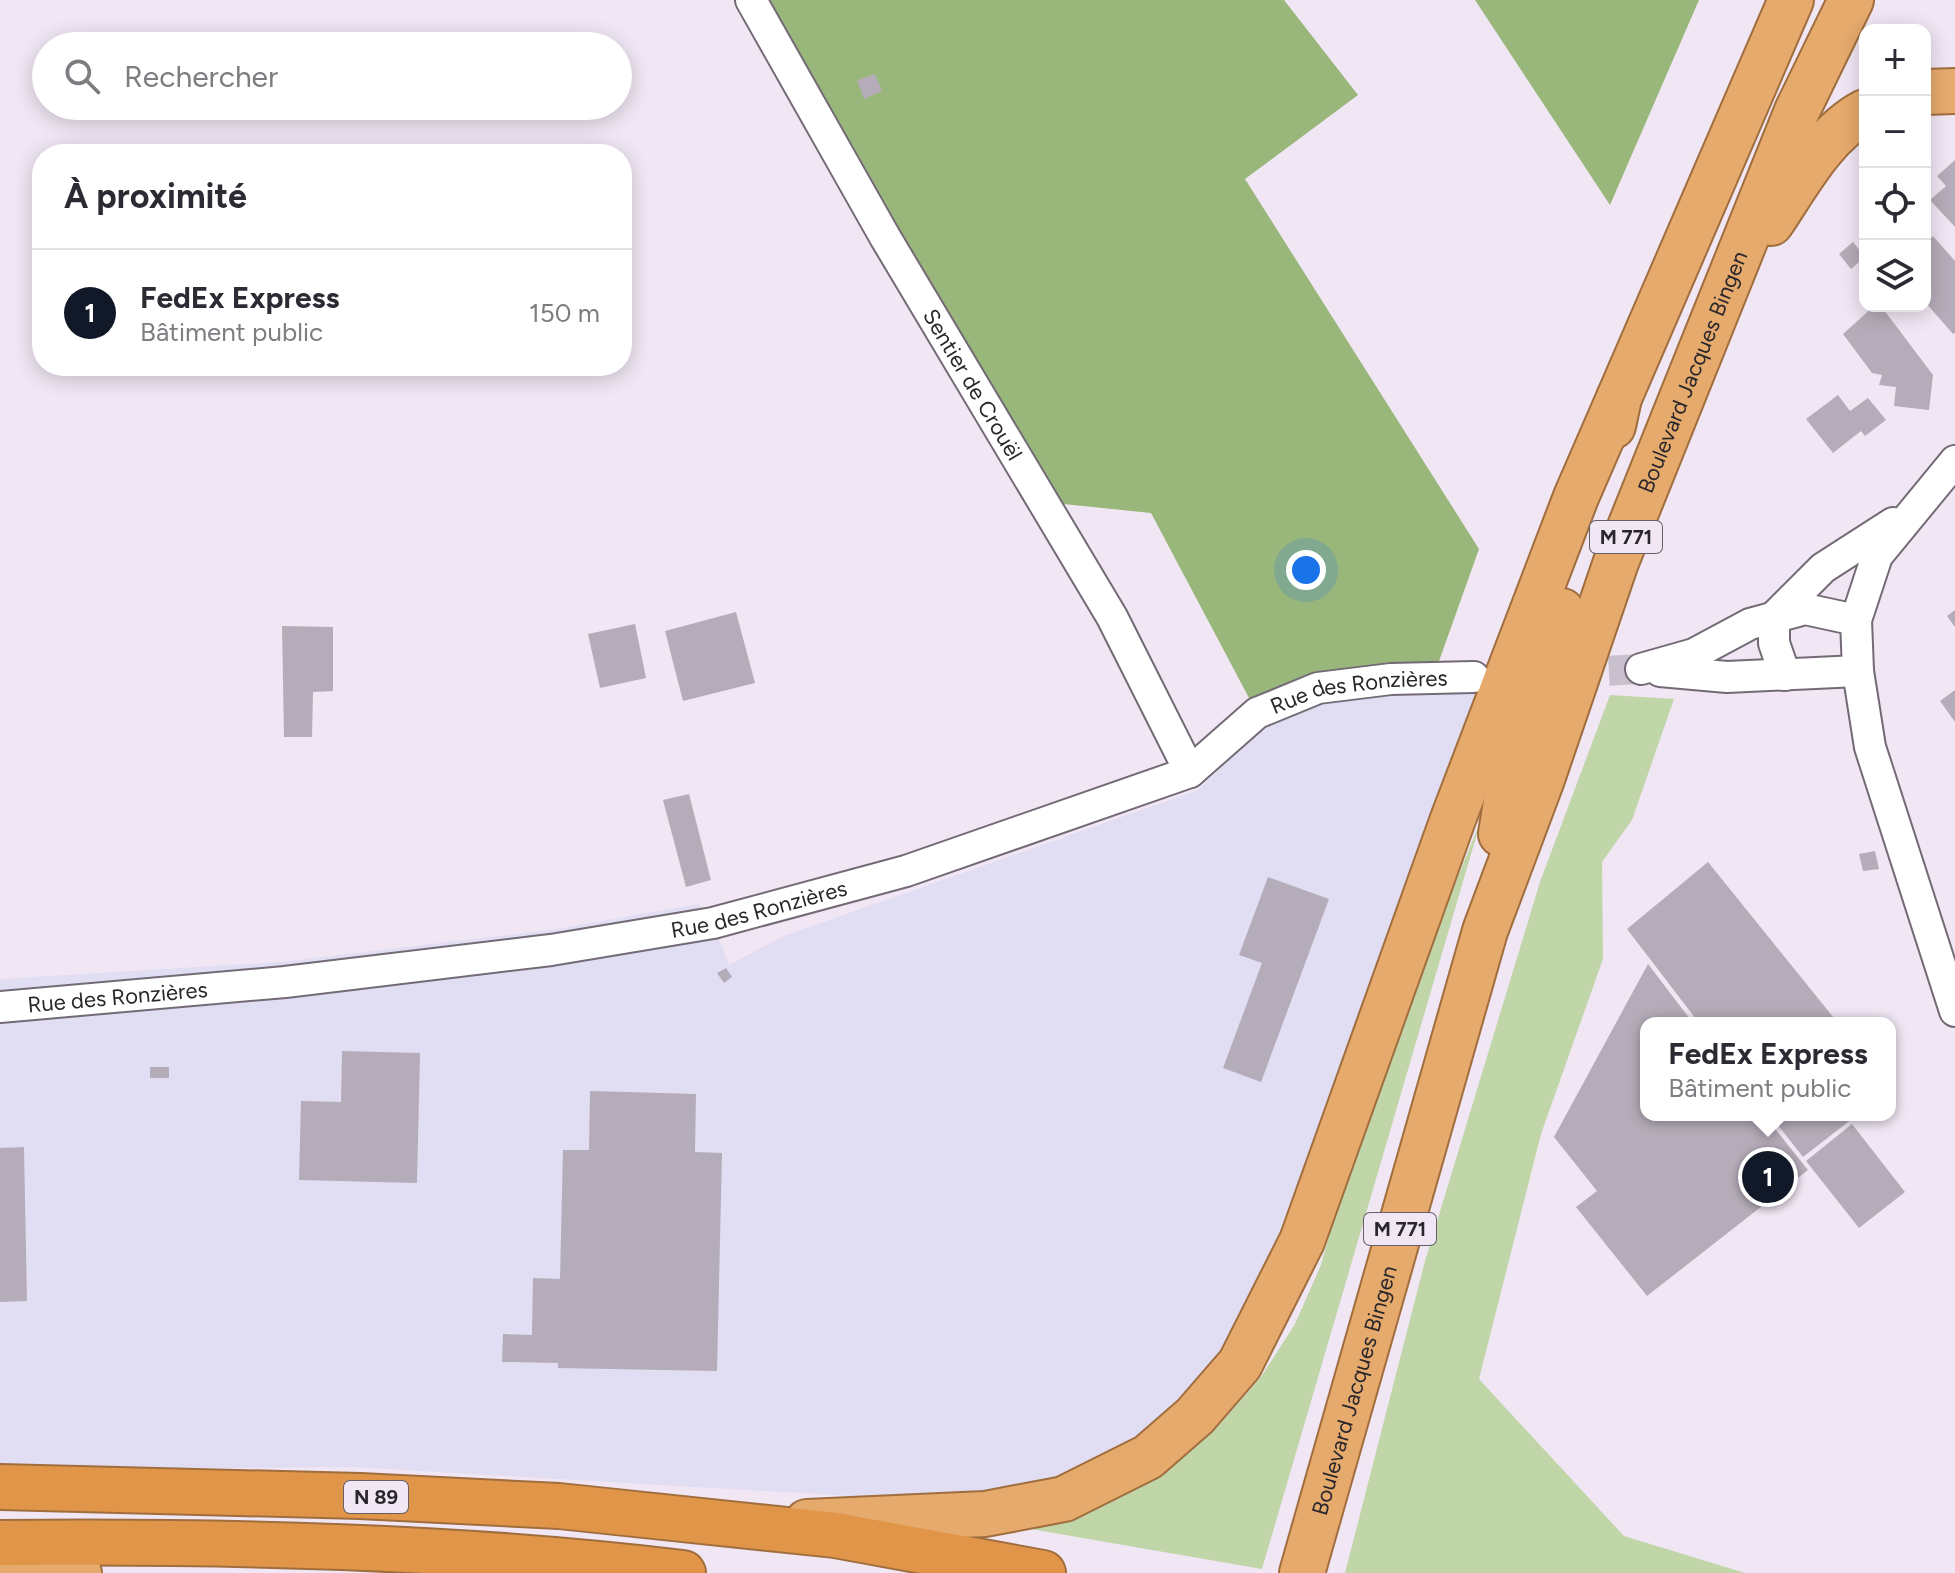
<!DOCTYPE html>
<html lang="fr">
<head>
<meta charset="utf-8">
<style>
	body { margin:0; font-family:Figtree,sans-serif; background:#f2f2f3; color:#2b2b33 }
	.controls { position:absolute; right:24px; top:24px; display:grid; overflow:hidden; border-radius:16px; box-shadow:0 4px 20px #0003 }
	.controls button { width:72px; height:72px; display:grid; place-items:center; padding:0; border:0; border-bottom:2px solid #e1e1e2; background:#fff; color:#2b2b33; font:40px sans-serif }
	.you { position:absolute; left:1306px; top:570px; width:28px; height:28px; margin:-20px; border:6px solid #fff; border-radius:50%; background:#1a73e8; box-shadow:0 0 0 12px #1a73e833 }
	.badge { display:grid; place-items:center; width:52px; height:52px; border-radius:50%; background:#111827; color:#fff; font-size:26px; font-weight:700 }
	.pin { position:absolute; translate:-50% -50%; border:4px solid #fff; box-shadow:0 2px 8px #0006 }
	.popup { position:absolute; left:1640px; top:1017px; width:256px; height:104px; box-sizing:border-box; display:grid; place-content:center; border-radius:16px; background:#fff; filter:drop-shadow(0 2px 6px #0005); font-size:26px; white-space:nowrap; color:#7c7c81 }
	.popup b { font-size:30px; color:#2b2b33 }
	.popup::after { content:''; position:absolute; left:50%; top:100%; margin-left:-16px; border:16px solid transparent; border-top-color:#fff }
	.list { margin:0; padding:0; list-style:none }
	h2 { display:flex; justify-content:space-between; align-items:center; height:104px; margin:0; padding:0 32px; font-size:34px }
	h2 small { font-size:26px; font-weight:400; color:#7c7c81 }
	.list li { display:grid; grid-template-columns:52px 1fr auto; gap:24px; align-items:center; box-sizing:border-box; height:128px; padding:0 32px; border-top:2px solid #e1e1e2 }
	.list b { display:block; font-size:30px; white-space:nowrap }
	.list p { margin:0; font-size:26px; white-space:nowrap; color:#7c7c81 }
	.list em { font-size:26px; font-style:normal; color:#7c7c81 }
	.icon { flex:none; width:44px; height:44px; fill:none; stroke:currentColor; stroke-width:2; stroke-linecap:round; stroke-linejoin:round }
	.map { position:relative; flex:none; width:1955px; height:1573px; overflow:hidden }
	.search { position:absolute; background:#fff; box-shadow:0 4px 20px #0003; left:32px; top:32px; width:600px; height:88px; display:flex; align-items:center; gap:20px; box-sizing:border-box; padding:0 28px; border-radius:44px; color:#7c7c81; font-size:30px }
	.panel { position:absolute; background:#fff; box-shadow:0 4px 20px #0003; left:32px; top:144px; width:600px; height:232px; border-radius:32px }
	.map>svg:first-child { display:block }
	.industrial { fill:#e1ddf2 }
	.green { fill:#c0d6a9 }
	.forest { fill:#9ab77b }
	.building { fill:#b5acb9 }
	.lines { fill:none; stroke-linecap:round; stroke-linejoin:round }
	.minor-tunnel { stroke:#c8c0cc; stroke-width:30; stroke-dasharray:30 15; stroke-linecap:butt }
	.minor-casing { stroke:#736a76; stroke-width:34 }
	.trunk-casing { stroke:#a06e3e; stroke-width:48 }
	.motorway-casing { stroke:#a06e3e; stroke-width:48 }
	.minor { stroke:#fff; stroke-width:30 }
	.trunk { stroke:#e6aa6c; stroke-width:44 }
	.motorway { stroke:#e09548; stroke-width:44 }
	.labels { text-anchor:middle; stroke-width:7; stroke-linejoin:round; paint-order:stroke }
	.shield { fill:#f0e6f4; stroke:#656068; stroke-width:2 }
	.shield-label { font-size:20px; font-weight:bold; fill:#2a272c }
	.street-label { font-size:22px; fill:#2a272c; stroke:#f0e6f4 }
</style>
</head>
<body>
<div class="map">
<svg width="1955" height="1573" viewBox="0 0 1955 1573">
	<rect width="100%" height="100%" fill="#f0e6f4"/>
	<path class="industrial" d="M1428 691 1481 692 1314 1163 1226 1354 1141 1442 988 1504 352 1467 0 1470V979L281 962 551 930 699 904 713 923 729 965 784 936 1198 790 1266 726 1324 698Z"/>
	<path class="green" d="M1610 695 1674 699 1632 820 1602 862 1603 959 1541 1134 1479 1379 1624 1536 1745 1573H1345L1425 1261 1540 882Z
		M1481 820 1262 1569 1025 1528 1100 1505 1167 1470 1216 1428 1261 1377 1295 1324 1321 1265 1339 1196 1419 972Z"/>
	<path class="forest" d="M771 0H1284L1358 95 1245 179 1479 549 1433 678 1257 713 1151 513 1044 502 757 10Z
		M1475 0H1699L1610 205Z"/>
	<path class="building" d="M875 74 882 91 864 99 857 80Z
		M1955 160V227L1930 200 1946 186 1937 176Z
		M1933 236 1955 261V333L1953 334 1925 302V243Z
		M1853 242 1865 257 1851 269 1839 254Z
		M1874 306H1881L1933 375 1929 410 1894 406 1896 387 1879 385 1882 375 1872 373 1843 334Z
		M1838 395 1850 411 1868 398 1886 420 1865 436 1861 431 1833 453 1806 419Z
		M1955 610V627L1947 616Z
		M736 612 755 683 683 701 665 631Z
		M635 624 646 678 600 688 588 634Z
		M282 626 333 627V691L313 692 312 737H284Z
		M1955 690V722L1940 701Z
		M689 794 711 880 686 887 663 800Z
		M1875 851 1879 869 1863 871 1859 854Z
		M1708 862 1838 1023H1699L1627 929Z
		M1268 877 1329 899 1261 1082 1223 1068 1262 963 1239 955Z
		M1648 964 1693 1023H1646V1115H1764L1808 1170 1647 1296 1576 1207 1597 1191 1554 1137Z
		M726 968 732 977 724 983 717 973Z
		M342 1051 420 1053 417 1183 299 1180 301 1101 341 1102Z
		M150 1067H169V1078H150Z
		M590 1091 696 1094 695 1152 722 1153 717 1371 558 1368V1363L502 1362 503 1334 532 1335 533 1278 560 1279 563 1150H589Z
		M1770 1115H1857L1803 1157Z
		M1852 1124 1905 1192 1859 1228 1806 1161Z
		M24 1147 27 1301 0 1302V1148Z"/>
	<g class="lines">
		<path class="minor-tunnel" d="M1564 673 1641 669"/>
		<g class="minor-casing">
			<g id="minor">
				<path id="s1" d="M751 0 885 237 1112 617 1190 772"/>
				<path d="M1955 461 1877 556 1856 620 1858 671 1870 747 1955 1011"/>
				<path d="M1641 669 1694 654 1750 624 1805 609 1856 620"/>
				<path d="M1660 671 1727 677 1858 671"/>
				<path d="M1785 675 1774 643V617L1823 568 1893 523"/>
				<path id="s2" d="M0 1007 285 982 551 950 713 923 906 871 1190 772 1257 713 1318 688 1391 679 1474 677"/>
			</g>
		</g>
		<g class="trunk-casing">
			<g id="trunk">
				<path d="M1925 92 1955 91"/>
				<path d="M1771 223C1797 185 1823 134 1865 112"/>
				<path d="M1613 426 1619 398 1791 0"/>
				<path d="M1501 834 1511 770 1562 611"/>
				<path d="M807 1522 985 1514 1064 1499 1148 1457 1195 1416 1240 1364 1302 1241 1453 819 1576 497 1619 398"/>
				<path d="M0 1571 79 1573"/>
				<path id="s3" d="M1302 1573 1485 931 1542 779 1616 562 1797 111 1851 0"/>
			</g>
		</g>
		<g class="motorway-casing">
			<path id="motorway" d="M0 1487 360 1496 559 1506 835 1535 1043 1573
				M0 1543C228 1541 457 1546 683 1573"/>
		</g>
		<use href="#minor" class="minor"/>
		<use href="#trunk" class="trunk"/>
		<use href="#motorway" class="motorway"/>
	</g>
	<g class="labels">
		<g class="shield">
			<rect x="1590" y="521" width="72" height="32" rx="6"/>
			<rect x="1364" y="1213" width="72" height="32" rx="6"/>
			<rect x="344" y="1481" width="64" height="32" rx="6"/>
		</g>
		<g class="shield-label">
			<text x="1626" y="544">M 771</text>
			<text x="1400" y="1236">M 771</text>
			<text x="376" y="1504">N 89</text>
		</g>
		<g class="street-label">
			<text dy="8" stroke="none"><textPath href="#s3" startOffset="1264">Boulevard Jacques Bingen</textPath></text>
			<text dy="8" stroke="none"><textPath href="#s1" startOffset="444">Sentier de Crouël</textPath></text>
			<text dy="8" stroke="none"><textPath href="#s2" startOffset="1414">Rue des Ronzières</textPath></text>
			<text dy="8" stroke="none"><textPath href="#s2" startOffset="766">Rue des Ronzières</textPath></text>
			<text dy="8" stroke="none"><textPath href="#s2" startOffset="118">Rue des Ronzières</textPath></text>
			<text dy="8" stroke="none"><textPath href="#s3" startOffset="190">Boulevard Jacques Bingen</textPath></text>
		</g>
	</g>
</svg>
<div class="controls">
<button>+</button>
<button>−</button>
<button><svg class="icon" aria-label="locate" viewBox="0 0 24 24"><circle cx="12" cy="12" r="6"/><path d="M12 2v4M12 18v4M2 12h4M18 12h4"/></svg></button>
<button><svg class="icon" aria-label="layers" viewBox="0 0 24 24"><path d="M12 4l9 5-9 5-9-5zM3 14l9 5 9-5"/></svg></button>
</div>
<div class="you"></div>
<div class="pin badge" style="left:1768px;top:1177px">1</div>
<div class="popup"><b>FedEx Express</b>Bâtiment public</div>
<div class="search"><svg class="icon" aria-label="search" viewBox="0 0 24 24"><circle cx="10" cy="10" r="6"/><path d="M15 15l6 6"/></svg>Rechercher</div>
<section class="panel">
<h2>À proximité<small></small></h2>
<ul class="list">
<li><span class="badge">1</span><div><b>FedEx Express</b><p>Bâtiment public</p></div><em>150 m</em></li>
</ul>
</section>
</div>
</body>
</html>
